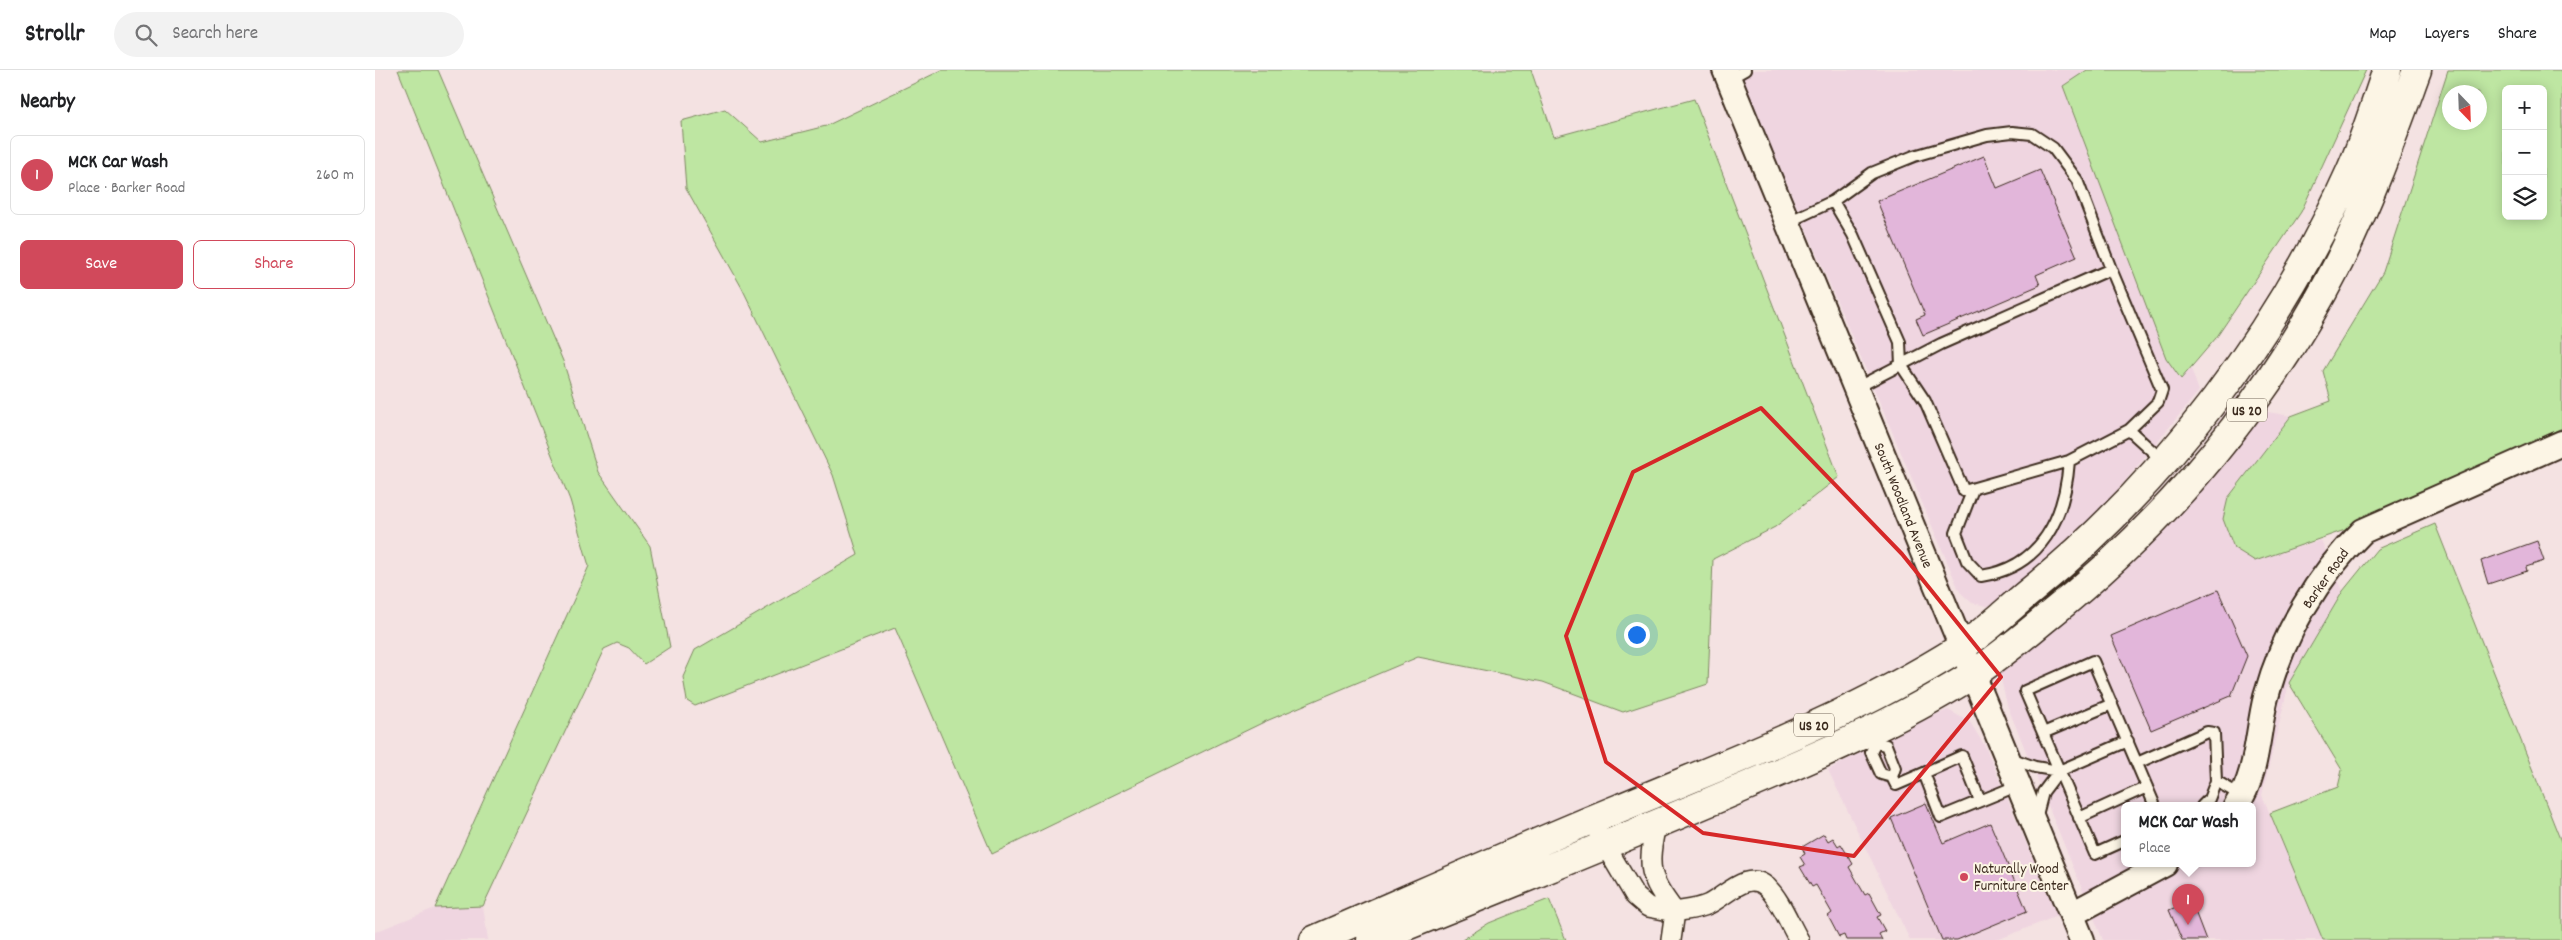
<!DOCTYPE html>
<html lang="en">
<head>
<meta charset="utf-8">
<style>
	body { margin:0; font-family:Dekko,sans-serif; background:#f2f2f2; color:#202124 }
	.controls { position:absolute; right:15px; top:15px; display:grid; overflow:hidden; border-radius:8px; box-shadow:0 2px 12px #0003 }
	.controls button { width:45px; height:45px; display:grid; place-items:center; padding:0; border:0; border-bottom:1px solid #e0e0e0; background:#fff; color:#202124; font:25px sans-serif }
	.compass { position:absolute; left:2067px; top:15px; width:45px; height:45px; border-radius:50%; background:#fff; box-shadow:0 2px 12px #0003; rotate:157deg }
	.you { position:absolute; left:1261px; top:564px; width:18px; height:18px; margin:-12px; border:4px solid #fff; border-radius:50%; background:#1a73e8; box-shadow:0 0 0 8px #1a73e833 }
	.badge { display:grid; place-items:center; width:32px; height:32px; border-radius:50%; background:#d1495b; color:#fff; font-size:16px; font-weight:700 }
	.pin { position:absolute; translate:-50% -41px; filter:drop-shadow(0 1px 2px #0008) }
	.pin::after { content:''; position:absolute; top:26px; width:18px; height:15px; background:inherit; clip-path:polygon(0 0,100% 0,50% 100%) }
	.popup { position:absolute; left:1746px; top:732px; width:135px; height:65px; box-sizing:border-box; display:grid; place-content:center; border-radius:8px; background:#fff; filter:drop-shadow(0 1px 4px #0005); font-size:16px; white-space:nowrap; color:#757577 }
	.popup b { font-size:19px; color:#202124 }
	.popup::after { content:''; position:absolute; left:50%; top:100%; margin-left:-10px; border:10px solid transparent; border-top-color:#fff }
	.list { margin:0; padding:0; list-style:none }
	h2 { display:flex; justify-content:space-between; align-items:center; height:65px; margin:0; padding:0 20px; font-size:21px }
	h2 small { font-size:16px; font-weight:400; color:#757577 }
	.list li { display:grid; grid-template-columns:32px 1fr auto; gap:15px; align-items:center; box-sizing:border-box; height:80px; margin:0 10px 10px; padding:0 10px; border:1px solid #e0e0e0; border-radius:8px }
	.list b { display:block; font-size:19px; white-space:nowrap }
	.list p { margin:0; font-size:16px; white-space:nowrap; color:#757577 }
	.list em { font-size:16px; font-style:normal; color:#757577 }
	.actions { display:flex; gap:10px; padding:15px 20px }
	.actions a { flex:1; padding:11px 0; border:1px solid #d1495b; border-radius:8px; text-align:center; font-size:18px; color:#d1495b }
	.actions .main { background:#d1495b; color:#fff }
	.icon { flex:none; width:28px; height:28px; fill:none; stroke:currentColor; stroke-width:2; stroke-linecap:round; stroke-linejoin:round }
	.map { position:relative; flex:none; width:2187px; height:870px; overflow:hidden }
	header { display:flex; align-items:center; gap:30px; box-sizing:border-box; height:70px; padding:0 25px; background:#fff; border-bottom:1px solid #e0e0e0 }
	header strong { font-size:24px }
	nav { display:flex; gap:28px; margin-inline-start:auto; font-size:18px }
	.search { width:350px; height:45px; background:#f2f2f2; display:flex; align-items:center; gap:12px; box-sizing:border-box; padding:0 18px; border-radius:28px; color:#757577; font-size:19px }
	main { display:flex }
	aside { flex:1; background:#fff }
	.map>svg:first-child { display:block }
	.built { fill:#efd5e0; fill-rule:evenodd }
	.green { fill:#bee6a2; stroke:#7c8860; fill-rule:evenodd }
	.building { fill:#e2b6da; stroke:#3b2a1e }
	.lines { fill:none; stroke-linecap:round; stroke-linejoin:round }
	.service-casing { stroke:#3b2a1e; stroke-width:14 }
	.minor-casing { stroke:#3b2a1e; stroke-width:22 }
	.tertiary-casing { stroke:#3b2a1e; stroke-width:28 }
	.primary-casing { stroke:#3b2a1e; stroke-width:31 }
	.service { stroke:#fcf5e5; stroke-width:10 }
	.minor { stroke:#fcf5e5; stroke-width:19 }
	.tertiary { stroke:#fcf5e5; stroke-width:24 }
	.primary { stroke:#fcf5e5; stroke-width:28 }
	.marked { fill:none; stroke:#d62828; stroke-width:4; stroke-linejoin:round }
	.poi-dot { fill:#d1495b; stroke:#fcf5e5; stroke-width:2 }
	.labels { text-anchor:middle; stroke-width:4; stroke-linejoin:round; paint-order:stroke }
	.shield { fill:#fcf5e5; stroke:#75675a; stroke-width:1 }
	.shield-label { font-size:14px; font-weight:bold; fill:#3b2a1e }
	.street-label { font-size:15px; fill:#3b2a1e; stroke:#fcf5e5 }
	.poi-label { font-size:15px; fill:#3b2a1e; stroke:#fcf5e5; text-anchor:start }
</style>
</head>
<body>
<header>
<strong>Strollr</strong>
<div class="search"><svg class="icon" aria-label="search" viewBox="0 0 24 24"><circle cx="10" cy="10" r="6"/><path d="M15 15l6 6"/></svg>Search here</div>
<nav><a>Map</a><a>Layers</a><a>Share</a></nav>
</header>
<main>
<aside>
<h2>Nearby<small></small></h2>
<ul class="list">
<li><span class="badge">1</span><div><b>MCK Car Wash</b><p>Place · Barker Road</p></div><em>260 m</em></li>
</ul>
<div class="actions"><a class="main">Save</a><a>Share</a></div>
</aside>
<div class="map">
<svg width="2187" height="870" viewBox="0 0 2187 870">
	<rect width="100%" height="100%" fill="#f4e2e2"/>
	<filter id="ink" filterUnits="userSpaceOnUse"><feTurbulence type="fractalNoise" baseFrequency=".02" numOctaves="2"/><feDisplacementMap in="SourceGraphic" scale="10" xChannelSelector="R" yChannelSelector="G"/><feConvolveMatrix kernelMatrix="1 2 1 2 8 2 1 2 1" color-interpolation-filters="sRGB"/></filter>
	<g filter="url(#ink)">
		<path class="built" d="M1364 0H1709L1824 321 1708 462 1625 533 1612 536 1597 533 1585 522Z
			M1887 341 1916 346 1854 428 1880 491 1946 470 1968 521 1914 613 1887 725 1948 870H1728L1632 635 1625 605 1638 587ZM1749 736H1877V794H1749Z
			M1573 640 1595 652 1611 678 1682 846 1622 870H1535L1453 700 1552 648Z
			M108 836 113 870H0V862L60 838Z"/>
		<path class="green" d="M23 0H63L188 291 223 402 275 476 295 577 269 594 254 578 242 573 229 579 108 836 60 838 214 496 195 430Z
			M567 0H1156L1179 67 1319 29 1464 407 1400 457 1338 489 1333 614 1248 642 1168 612 1043 587 889 652 617 784 520 558 320 636 312 631 308 607 320 580 483 485 458 405 367 218 311 118 306 51 350 39 387 72 451 56Z
			M1712 0H1991L1926 142 1841 268 1806 309 1791 288 1688 16Z
			M2073 0H2187V358L1973 459 1880 491 1859 478 1848 449 1853 428 1916 346 1956 331 1948 301 2008 202ZM2131 19H2168V146H2131ZM2074 22H2104V52H2074Z
			M2060 454 2187 774V870H1948L1895 743 1963 717 1967 700 1914 613 1968 521 2002 479Z
			M1174 829 1191 870H1087L1114 853Z"/>
		<path class="building" d="M1609 86 1622 118 1665 100 1702 187 1661 205 1665 215 1548 265 1541 249 1550 245 1502 131Z
			M2162 471 2169 491 2151 497 2152 501 2113 514 2106 491Z
			M1843 520 1872 586 1856 626 1776 660 1736 566Z
			M1551 733 1568 773 1615 753 1652 841 1582 870H1567L1516 748Z
			M1449 764 1453 771 1458 768 1463 776 1466 774 1478 794 1474 797 1490 825 1494 823 1506 845 1502 847 1510 861 1504 864 1507 870H1471L1469 865 1464 867 1453 846 1457 843 1441 815 1437 817 1425 797 1430 795 1425 787 1430 784 1427 777Z
			M1816 831 1831 870H1807L1794 840Z"/>
		<g class="lines">
			<g class="service-casing">
				<path id="service" d="M1354 9 1370 0
					M1458 131 1478 165 1525 272 1526 295 1550 331 1589 421 1694 391 1754 360
					M1413 152 1458 131 1497 103 1539 86 1612 65 1637 62 1657 64 1678 78 1702 110 1736 199
					M1481 318 1566 274 1736 199 1787 320 1783 332 1754 360 1787 390
					M1598 419 1581 463 1592 491 1606 506C1667 497 1690 447 1694 391
					M1668 663 1737 634
					M1635 688 1660 697 1684 701
					M1762 693 1832 662 1839 663 1841 711 1867 726
					M1517 707 1506 704 1496 682 1501 673 1511 675 1520 698 1517 707 1521 715 1549 703
					M1605 731 1587 686 1549 703 1566 747 1644 715
					M1827 736 1834 729 1841 711
					M1704 748 1772 717
					M1661 749 1668 722 1684 701 1753 671
					M1749 771 1720 784 1650 621 1718 591 1780 736"/>
			</g>
			<g class="minor-casing">
				<path id="minor" d="M1281 754C1272 798 1273 806 1300 842
					M1224 765 1260 826 1273 837 1300 842
					M1296 870 1300 842C1311 840 1324 839 1334 834 1351 826 1373 799 1392 817 1406 831 1414 853 1424 870"/>
			</g>
			<g class="tertiary-casing">
				<path id="tertiary" d="M1350 0 1707 870
					M1861 736C1883 705 1882 662 1891 627 1908 564 1942 506 1988 461L2187 373
					M1697 844 1790 794"/>
			</g>
			<g class="primary-casing">
				<path id="primary" d="M939 870C1041 826 1142 780 1245 738 1360 690 1479 645 1585 578 1611 562 1634 538 1658 519 1793 409 1904 260 1975 102 1990 69 2000 34 2012 0
					M996 870C1107 826 1217 781 1327 735 1419 696 1513 658 1597 605 1623 588 1647 568 1671 548 1793 451 1893 331 1964 192 1995 130 2018 65 2042 0"/>
			</g>
			<use href="#service" class="service"/>
			<use href="#minor" class="minor"/>
			<use href="#tertiary" class="tertiary"/>
			<use href="#primary" class="primary"/>
		</g>
	</g>
	<path class="marked" d="M1386 338 1527 484 1626 607 1479 786 1328 763 1231 692 1191 566 1258 402Z"/>
	<circle class="poi-dot" cx="1589" cy="807" r="5"/>
	<g class="labels">
		<g class="shield">
			<rect x="1852" y="328.5" width="40" height="23" rx="4"/>
			<rect x="1419" y="643.5" width="40" height="23" rx="4"/>
		</g>
		<g class="shield-label">
			<text x="1872" y="345">US 20</text>
			<text x="1439" y="660">US 20</text>
		</g>
		<g class="street-label">
			<text transform="translate(1529 435) rotate(68)" y="5">South Woodland Avenue</text>
			<text transform="translate(1950 508) rotate(-55)" y="5">Barker Road</text>
		</g>
		<g class="poi-label">
			<text x="1599" y="803">Naturally Wood<tspan x="1599" dy="17">Furniture Center</tspan></text>
		</g>
	</g>
</svg>
<div class="controls">
<button>+</button>
<button>−</button>
<button><svg class="icon" aria-label="layers" viewBox="0 0 24 24"><path d="M12 4l9 5-9 5-9-5zM3 14l9 5 9-5"/></svg></button>
</div>
<svg class="compass" viewBox="-18 -18 36 36"><path d="M0-13l5 13h-10z" fill="#e53935"/><path d="M0 13l5-13h-10z" fill="#757577"/></svg>
<div class="you"></div>
<div class="pin badge" style="left:1813px;top:855px">1</div>
<div class="popup"><b>MCK Car Wash</b>Place</div>
</div>
</main>
</body>
</html>
